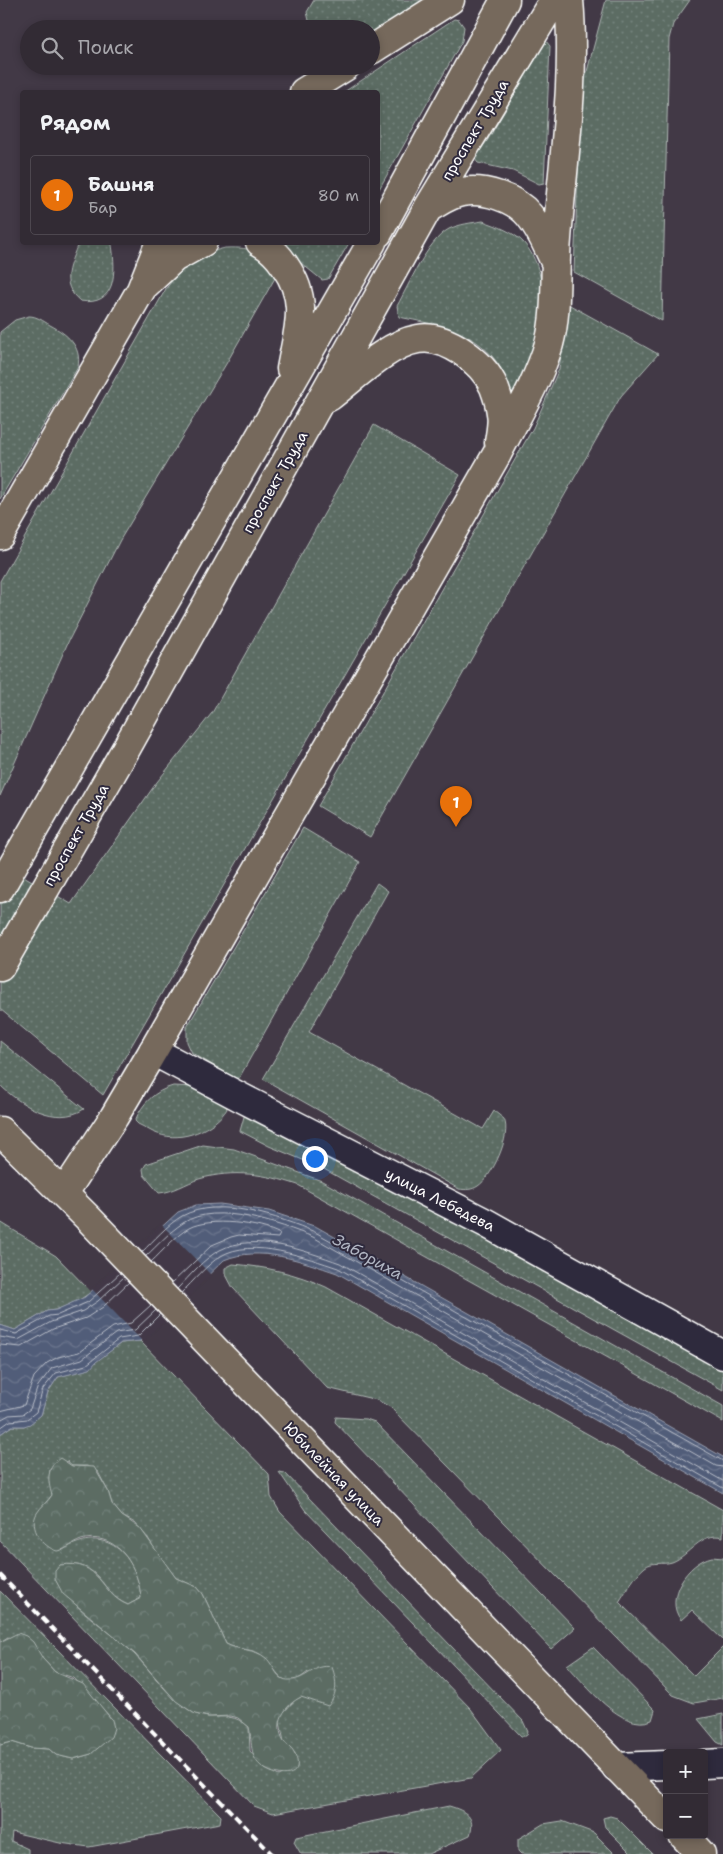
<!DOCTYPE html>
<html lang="ru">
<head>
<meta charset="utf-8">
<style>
	body { margin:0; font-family:"Shantell Sans",sans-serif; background:#3a333c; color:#f1f3f6 }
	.controls { position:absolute; right:15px; bottom:15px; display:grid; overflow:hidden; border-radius:5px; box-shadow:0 2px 8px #0003 }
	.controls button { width:45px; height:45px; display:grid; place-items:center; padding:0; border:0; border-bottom:1px solid #4d474f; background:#322b34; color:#f1f3f6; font:25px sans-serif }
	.you { position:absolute; left:314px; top:1158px; width:18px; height:18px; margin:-12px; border:4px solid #fff; border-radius:50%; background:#1a73e8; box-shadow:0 0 0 8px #1a73e833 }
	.badge { display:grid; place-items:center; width:32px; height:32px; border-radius:50%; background:#ff9aa2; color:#fff; font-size:16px; font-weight:700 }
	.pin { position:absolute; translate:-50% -41px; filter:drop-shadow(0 1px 2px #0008) }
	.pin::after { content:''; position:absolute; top:26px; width:18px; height:15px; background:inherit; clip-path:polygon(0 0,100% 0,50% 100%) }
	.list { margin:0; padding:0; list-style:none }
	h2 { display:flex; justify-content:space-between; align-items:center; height:65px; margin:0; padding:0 20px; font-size:21px }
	h2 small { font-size:16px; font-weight:400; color:#a8a7ac }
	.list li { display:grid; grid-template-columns:32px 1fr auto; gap:15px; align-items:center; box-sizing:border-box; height:80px; margin:0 10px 10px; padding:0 10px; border:1px solid #4d474f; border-radius:5px }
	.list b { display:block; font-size:19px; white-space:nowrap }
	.list p { margin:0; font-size:16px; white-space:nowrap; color:#a8a7ac }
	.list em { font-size:16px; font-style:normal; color:#a8a7ac }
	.icon { flex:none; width:28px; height:28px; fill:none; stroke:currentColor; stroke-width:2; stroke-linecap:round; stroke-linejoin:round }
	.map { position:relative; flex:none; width:723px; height:1854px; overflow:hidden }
	.search { position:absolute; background:#322b34; box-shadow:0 2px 8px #0003; left:20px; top:20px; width:360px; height:55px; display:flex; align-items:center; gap:12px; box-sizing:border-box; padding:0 18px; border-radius:28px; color:#a8a7ac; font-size:19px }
	.panel { position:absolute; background:#322b34; box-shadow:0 2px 8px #0003; left:20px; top:90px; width:360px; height:155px; border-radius:5px }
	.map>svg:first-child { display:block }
	.grass { fill:url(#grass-dots); stroke:#adb6b2; fill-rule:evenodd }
	.forest { fill:url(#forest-crowns); stroke:#adb6b2 }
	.water { fill:url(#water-waves); stroke:#979eaf }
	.pier { fill:#423946 }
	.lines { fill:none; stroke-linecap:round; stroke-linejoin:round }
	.shore { stroke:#b9bec9; stroke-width:1 }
	.minor-casing { stroke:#fff; stroke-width:31 }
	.major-casing { stroke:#fff; stroke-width:31 }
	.minor { stroke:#2f2a3d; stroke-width:28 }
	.major { stroke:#76695c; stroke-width:28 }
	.rail { stroke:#fff; stroke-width:4; stroke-dasharray:8 4; stroke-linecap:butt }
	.labels { text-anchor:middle; stroke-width:4; stroke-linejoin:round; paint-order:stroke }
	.street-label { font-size:15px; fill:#fff; stroke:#2f2a3d }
	.water-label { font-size:16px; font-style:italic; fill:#b1b6c3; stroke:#2f2a3d }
</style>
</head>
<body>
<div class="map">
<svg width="723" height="1854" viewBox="0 0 723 1854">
	<defs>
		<pattern id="grass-dots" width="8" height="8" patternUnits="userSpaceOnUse" patternTransform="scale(1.25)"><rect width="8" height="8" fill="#5b6c64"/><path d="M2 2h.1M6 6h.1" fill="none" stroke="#74827b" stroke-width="1.8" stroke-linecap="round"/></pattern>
		<pattern id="forest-crowns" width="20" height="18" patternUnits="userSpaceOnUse" patternTransform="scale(1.25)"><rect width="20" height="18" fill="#5b6c64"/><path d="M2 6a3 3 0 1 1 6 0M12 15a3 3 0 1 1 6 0" fill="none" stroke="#74827b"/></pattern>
		<pattern id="water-waves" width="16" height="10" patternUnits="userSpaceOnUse" patternTransform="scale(1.25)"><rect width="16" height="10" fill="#515d79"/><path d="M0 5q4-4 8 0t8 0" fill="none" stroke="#6b758d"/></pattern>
	</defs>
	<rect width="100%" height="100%" fill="#423946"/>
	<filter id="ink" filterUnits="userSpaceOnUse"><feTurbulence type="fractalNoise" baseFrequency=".02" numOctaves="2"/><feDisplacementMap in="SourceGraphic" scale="10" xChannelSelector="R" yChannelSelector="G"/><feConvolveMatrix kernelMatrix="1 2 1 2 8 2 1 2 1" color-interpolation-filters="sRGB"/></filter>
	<g filter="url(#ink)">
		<path class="grass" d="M314 0H427L371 41V29H311L307 12Z
			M606 0H690L673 24 669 39 662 321 574 272 581 94Z
			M454 19 459 20 464 27 462 41 378 191V92H344Z
			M546 41 550 46 544 183 539 184 513 171 478 163 474 158 487 141Z
			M483 221C497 226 514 232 524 243 559 284 536 351 515 393L511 392C492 334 453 328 399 317L397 306C409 285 427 241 449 229 460 224 471 223 483 221Z
			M78 243H111L112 245C116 271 117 307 80 301 58 283 71 264 78 243Z
			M276 243H349L328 279 322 280Z
			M225 248C256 247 260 251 275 278L226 364 120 540 69 640 0 796V581L167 287C185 265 197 255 225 248Z
			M568 304 658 354 621 396 370 837 318 806 533 428 559 369Z
			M29 316C37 316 43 321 50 325 67 334 82 346 78 367L0 499V332L15 320Z
			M374 425 460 475 103 1095 0 1009V862L71 904 157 782 212 713Z
			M303 828 360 862 238 1080 192 1053 187 1042V1027Z
			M377 883 388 891 309 1032 483 1129 494 1111 504 1119C512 1135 492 1177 478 1186 472 1190 466 1190 459 1189L263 1079Z
			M0 1041 84 1109C56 1127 20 1105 0 1085Z
			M173 1086 197 1087 226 1105 227 1109C214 1129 182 1143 158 1134 151 1132 145 1127 138 1124L135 1121C142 1103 155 1091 173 1086Z
			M247 1106 723 1367V1390L322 1168 269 1146 240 1131Z
			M203 1145 234 1149 322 1181 723 1406V1422L298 1185C265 1174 234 1169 199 1179 186 1183 174 1192 159 1193L144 1175 143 1169 146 1164Z
			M0 1222 56 1256 91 1292 78 1301 56 1310 47 1311 15 1330 0 1325Z
			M233 1264C267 1267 295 1273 326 1287L723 1510V1537C701 1531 689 1556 672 1562 663 1565 652 1561 645 1567 635 1575 626 1591 619 1602L694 1676 723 1647V1698L694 1703 673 1695 390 1407 377 1400 327 1388 233 1288 225 1273V1268Z
			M140 1341 269 1474 271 1497 280 1512 471 1709 501 1750 471 1778 273 1813 254 1806 0 1541V1434L12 1426H24L41 1415 48 1392 58 1377 84 1370 121 1343ZM67 1461 71 1466H87L98 1472 108 1491 112 1504 122 1516 135 1523 148 1538 159 1556 176 1578 197 1587 203 1594 226 1644C237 1650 250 1648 260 1654 278 1666 280 1696 308 1672L309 1698 301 1697 295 1700 281 1715 280 1722 284 1742 295 1753 297 1767 279 1776 265 1769 250 1751 249 1727C229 1708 213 1724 192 1712 168 1698 154 1674 135 1655 113 1632 69 1607 55 1579L60 1565C102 1559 99 1593 128 1605L141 1598C137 1554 105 1523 63 1550L42 1507 52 1495 49 1478 50 1469Z
			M336 1417 366 1419 375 1422 575 1628 551 1649 335 1422Z
			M279 1472 285 1473 523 1721 528 1732 526 1736H521L305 1510Z
			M712 1557 723 1558V1640L692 1610 681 1620C663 1598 688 1562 712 1557Z
			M0 1591 221 1816 220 1823 89 1847 60 1843 12 1832 11 1841 28 1849V1854H0V1745L12 1742 31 1748 49 1749 56 1755 73 1759 91 1754 112 1719 74 1678 55 1672 43 1659 8 1637 0 1642Z
			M593 1647 655 1710 652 1720C622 1733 585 1684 567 1665Z
			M723 1714V1745L717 1742 698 1719Z
			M449 1806C466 1811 476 1817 470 1835L428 1854H301L294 1842 296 1837Z
			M610 1816 617 1818 653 1854H632L605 1827 603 1818Z
			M562 1821 594 1833 615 1854H521L518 1851V1839L543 1824Z"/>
		<path class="forest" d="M60 1458 72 1466 94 1467 108 1491 112 1504 122 1516 140 1528 176 1578 197 1587 203 1594 226 1644C239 1651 254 1648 266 1658 275 1666 276 1681 290 1680 307 1680 314 1663 332 1667 337 1681 338 1694 328 1706L301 1697C285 1705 273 1723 284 1741 286 1745 292 1747 294 1752 306 1776 284 1779 267 1770 248 1760 253 1744 249 1727L238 1718 231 1716 209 1717 195 1714 176 1701 135 1654 63 1594 55 1579V1571L60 1565C102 1559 99 1594 128 1605L141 1598C139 1570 120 1533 85 1539 74 1541 67 1550 57 1551 43 1547 28 1528 37 1513 41 1506 48 1502 52 1495 47 1480 47 1467 60 1458Z
			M18 1633 26 1636 33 1642 43 1659 55 1672 83 1684 112 1720 114 1728 111 1737 91 1754 73 1759 56 1755 49 1749 31 1748 12 1742 0 1745V1642Z"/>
		<path class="water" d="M220 1204 269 1211 317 1227 723 1457V1493L337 1273C302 1261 259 1245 224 1260L140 1341 121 1343 96 1362 90 1369 58 1377 48 1392 41 1415 30 1424 24 1426H12L0 1434V1325L15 1330 47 1311 56 1310 85 1297 178 1212 196 1205Z"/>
		<path class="pier" d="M161 1224 211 1275 143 1342 92 1289Z"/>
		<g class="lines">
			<path class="shore" d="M142 1252C154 1240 167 1225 182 1216 219 1196 279 1217 315 1232L723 1461
				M146 1256C158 1245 169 1232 183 1223 216 1201 280 1224 313 1237L716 1466 723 1467
				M151 1262C163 1251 175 1236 189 1228 209 1217 260 1223 280 1234L278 1238 239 1235 231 1237 212 1245 172 1283
				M177 1289C190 1276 204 1258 220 1250 254 1232 306 1251 340 1263L723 1481
				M181 1293C194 1281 206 1265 221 1256 251 1237 308 1258 338 1268L723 1488
				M0 1330 16 1334 49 1316 58 1315 88 1302 120 1273
				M0 1337 18 1340 51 1322 83 1311 98 1301 124 1277
				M0 1345 21 1347 53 1329 86 1318 103 1307 129 1282
				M0 1411 24 1405 34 1377 47 1363 58 1357 79 1352 113 1327 131 1323 151 1305
				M0 1420 9 1415 23 1414 30 1409 38 1386 52 1368 82 1359 116 1333 135 1330 156 1310
				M0 1428 10 1421 27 1419 36 1412 43 1389 56 1373 86 1365 119 1339 138 1336 160 1314"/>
			<g class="minor-casing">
				<path id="minor" d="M153 1051 240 1097 486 1223 723 1355
					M704 1764 723 1763
					M616 1767 667 1765"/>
			</g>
			<g class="major-casing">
				<path id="major" d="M371 50 450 0
					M304 92 346 66
					M428 208C439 202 450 194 462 192 484 188 515 198 529 215 541 229 547 246 555 262
					M378 233 505 0
					M260 242C271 248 278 255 285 266 310 302 298 329 291 369
					M145 285 174 258 203 242
					M329 397C354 378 387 344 418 339 446 334 483 362 494 387 497 395 500 404 501 413 503 422 500 434 499 443
					M0 535 141 290 160 242
					M0 888 372 242
					M0 967 127 747 428 208 554 0
					M0 1131 88 1218 667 1819
					M64 1193 114 1117 153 1051 497 454C515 419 538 382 549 344 558 310 554 274 557 239 563 160 576 79 569 0
					M683 1835 701 1854"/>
			</g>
			<use href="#minor" class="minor"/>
			<use href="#major" class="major"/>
			<path class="rail" d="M0 1575 272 1854"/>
		</g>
	</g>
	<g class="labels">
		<g class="street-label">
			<text transform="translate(475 130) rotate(-59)" y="5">проспект Труда</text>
			<text transform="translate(275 482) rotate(-60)" y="5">проспект Труда</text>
			<text transform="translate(76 835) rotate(-60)" y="5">проспект Труда</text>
			<text transform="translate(440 1200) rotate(27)" y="5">улица Лебедева</text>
			<text transform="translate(334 1474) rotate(46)" y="5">Юбилейная улица</text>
		</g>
		<g class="water-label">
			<text transform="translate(368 1256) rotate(29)" y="6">Забориха</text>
		</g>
	</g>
</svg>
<div class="controls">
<button>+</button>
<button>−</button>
</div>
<div class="you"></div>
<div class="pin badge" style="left:456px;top:827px;background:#e8710a">1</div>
<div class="search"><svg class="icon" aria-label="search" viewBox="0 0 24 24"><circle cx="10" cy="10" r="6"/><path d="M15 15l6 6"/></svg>Поиск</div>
<section class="panel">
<h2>Рядом<small></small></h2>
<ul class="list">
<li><span class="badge" style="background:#e8710a">1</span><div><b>Башня</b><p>Бар</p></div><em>80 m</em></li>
</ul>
</section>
</div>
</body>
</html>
